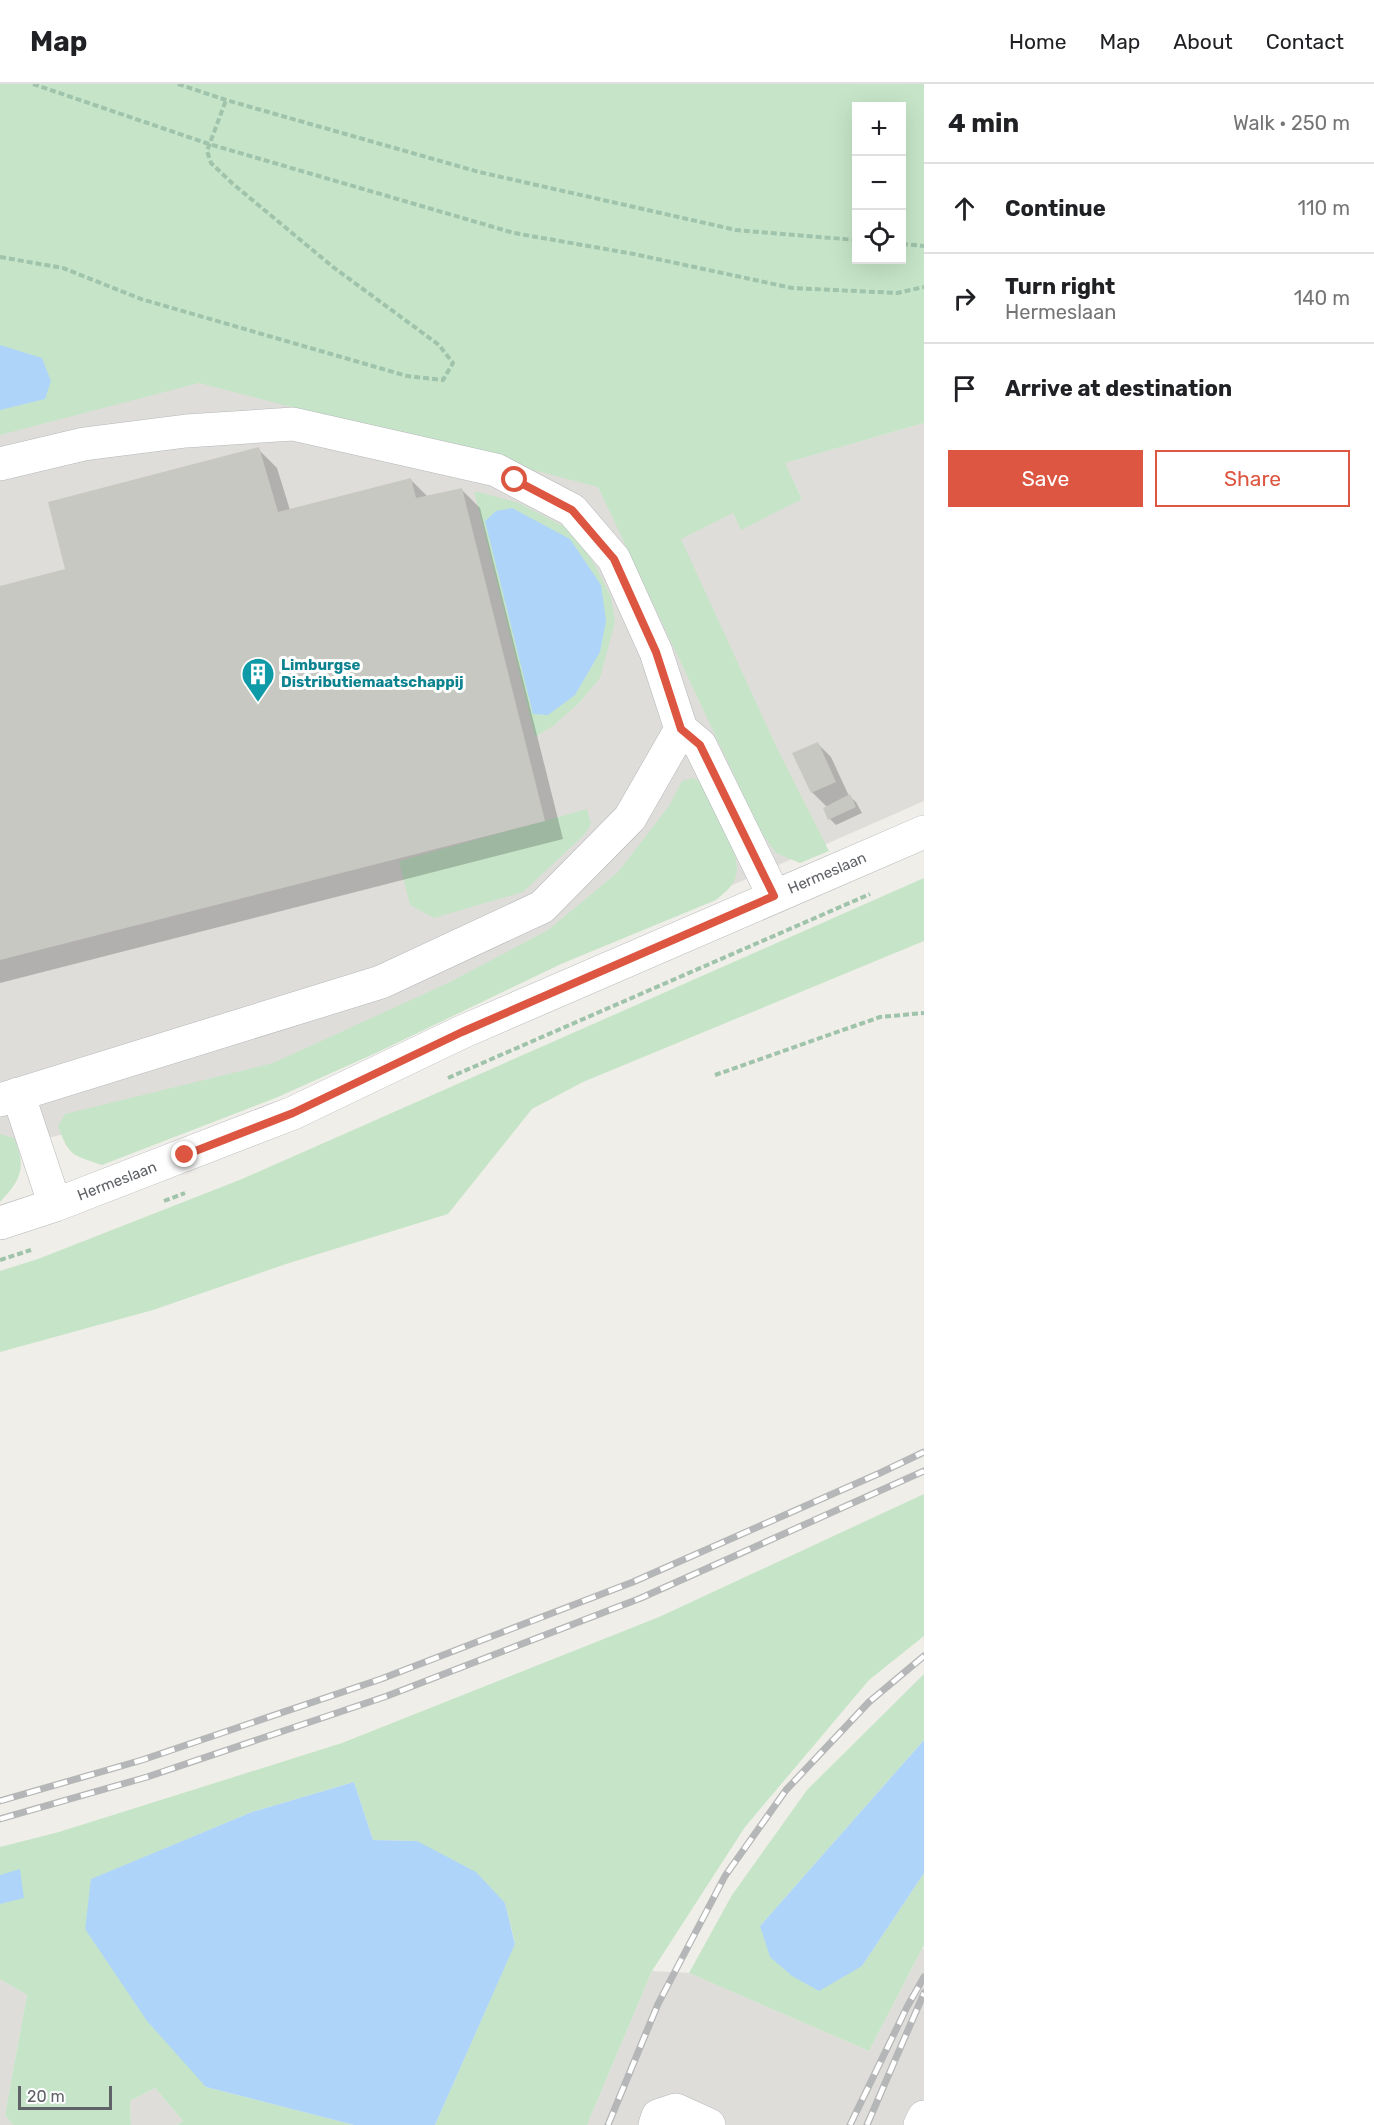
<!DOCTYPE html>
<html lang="en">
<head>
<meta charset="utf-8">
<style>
	body { margin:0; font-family:Rubik,sans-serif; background:#f6f6f6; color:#202124 }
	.controls { position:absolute; right:18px; top:18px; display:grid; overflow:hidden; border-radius:0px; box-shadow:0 6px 24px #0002 }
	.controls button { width:54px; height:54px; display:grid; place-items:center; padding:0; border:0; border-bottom:2px solid #e0e0e0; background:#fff; color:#202124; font:30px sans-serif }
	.scale { position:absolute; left:18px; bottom:15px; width:94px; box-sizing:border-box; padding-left:6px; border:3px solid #5f6267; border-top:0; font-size:16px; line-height:21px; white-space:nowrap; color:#5f6267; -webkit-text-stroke:4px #fff; paint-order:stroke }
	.stop { position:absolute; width:18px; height:18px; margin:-14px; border:4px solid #dd5641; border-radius:50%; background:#fff }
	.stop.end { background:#dd5641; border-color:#fff; box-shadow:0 2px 6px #0008 }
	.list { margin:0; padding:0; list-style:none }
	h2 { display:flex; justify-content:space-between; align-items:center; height:78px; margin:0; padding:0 24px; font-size:26px }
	h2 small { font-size:20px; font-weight:400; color:#757577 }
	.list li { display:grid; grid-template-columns:39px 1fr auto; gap:18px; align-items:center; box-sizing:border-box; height:90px; padding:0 24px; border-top:2px solid #e0e0e0 }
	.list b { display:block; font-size:22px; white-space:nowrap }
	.list p { margin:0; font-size:20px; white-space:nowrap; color:#757577 }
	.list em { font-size:20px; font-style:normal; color:#757577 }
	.actions { display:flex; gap:12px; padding:18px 24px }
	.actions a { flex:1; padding:14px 0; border:2px solid #dd5641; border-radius:0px; text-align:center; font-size:21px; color:#dd5641 }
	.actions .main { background:#dd5641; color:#fff }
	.icon { flex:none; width:33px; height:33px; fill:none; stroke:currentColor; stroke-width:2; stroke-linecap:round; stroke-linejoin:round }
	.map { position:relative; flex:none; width:924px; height:2041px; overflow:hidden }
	header { display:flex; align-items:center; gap:36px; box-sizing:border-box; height:84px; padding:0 30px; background:#fff; border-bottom:2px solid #e0e0e0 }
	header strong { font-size:28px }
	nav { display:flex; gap:33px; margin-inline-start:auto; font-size:21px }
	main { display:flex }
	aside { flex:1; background:#fff }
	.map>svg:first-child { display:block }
	.industrial { fill:#dfddda }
	.green { fill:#c6e5c8; fill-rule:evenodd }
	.water { fill:#afd4f9 }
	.shadow { fill:#0003 }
	.building { fill:#c8c8c2 }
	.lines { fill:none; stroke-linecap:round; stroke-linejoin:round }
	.minor-casing { stroke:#b5b7bb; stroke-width:34 }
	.path { stroke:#9fc3ab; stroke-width:4; stroke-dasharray:6 3; stroke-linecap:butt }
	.minor { stroke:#fff; stroke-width:33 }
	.rail-casing { stroke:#b5b6b7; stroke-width:7 }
	.rail { stroke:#fff; stroke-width:4.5; stroke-dasharray:14; stroke-linecap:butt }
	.route { stroke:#dd5641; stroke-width:8 }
	.labels { text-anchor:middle; stroke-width:6; stroke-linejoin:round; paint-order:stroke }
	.culture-label { font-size:15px; font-weight:bold; fill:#0d838f; stroke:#fff; text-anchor:start }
	.street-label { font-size:15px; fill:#5f6267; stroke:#fff }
</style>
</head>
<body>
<header>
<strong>Map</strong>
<nav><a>Home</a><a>Map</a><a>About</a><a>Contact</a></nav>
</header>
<main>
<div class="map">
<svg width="924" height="2041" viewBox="0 0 924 2041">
	<rect width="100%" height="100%" fill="#f0eee8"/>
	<path class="industrial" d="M0 237 733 429 741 445 802 414 784 379 924 339V717L300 991 0 1066Z
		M922 1865H924V2041H587L652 1887 689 1889 869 1967Z
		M0 1895 27 1911 5 2031 13 2041H0Z
		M155 2004 183 2037 177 2041H131L130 2017Z"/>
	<path class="green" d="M0 0H924V339L785 379 802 415 741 446 733 429 681 455 777 664 829 767 800 779 776 769 761 748 598 403 199 299 0 351ZM856 22H902V176H856Z
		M474 407 519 419 565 443 573 449 595 481 611 513 615 538 600 594 579 619 553 642 535 653Z
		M693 694 703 699C713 722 745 771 735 795 731 804 723 810 716 816L561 880 378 968 278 1013 102 1081C73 1071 69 1073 58 1042L65 1030 273 979 448 899 548 846 618 788 669 722 682 697Z
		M587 725 591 740 585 750 523 808 434 834 410 821 399 777Z
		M924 794V857L583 998 532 1025 448 1130 286 1180 153 1226 0 1268V1187L38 1175 242 1095Z
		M0 1050 14 1054C27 1083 21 1096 0 1118Z
		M924 1410V1552L869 1596 745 1743 652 1887 587 2041H435L515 1859 505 1819 417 1757 373 1756 354 1698 252 1728 92 1795 206 2003 354 2041H177L183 2037 155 2004 130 2017 131 2041H13L5 2031 27 1911 0 1895V1763L59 1748 342 1659 659 1533Z
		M924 1590V1656L760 1842 862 1882 924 1789V1861L869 1967 689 1889 732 1811 807 1706Z"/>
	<path class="water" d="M0 261 42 274 51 297 45 315 0 326Z
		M512 424 570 455 601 501 606 537 600 568 575 611 548 631 533 630 485 437 496 427Z
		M924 1656V1789L862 1882 819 1907 792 1892 770 1873 760 1842Z
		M354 1698 373 1756 417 1757 476 1788 505 1819 515 1860 435 2041H354L206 2003 147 1937 85 1845 91 1795 252 1728Z
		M20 1785 24 1814 0 1820V1791Z"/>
	<path class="shadow" d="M258 365 277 384 290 426 411 396 428 413 461 405 480 424 563 755 0 899V504L66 486Z
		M818 660 831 673 849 712 856 718 862 729 836 741 830 735 827 723 812 708Z"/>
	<path class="building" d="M259 363 278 428 411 394 416 414 462 404 545 737 0 876V502L65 485 48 418Z
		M818 658 836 698 811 709 792 669Z
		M850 710 856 723 828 736 823 724Z"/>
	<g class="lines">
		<g class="minor-casing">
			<path id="minor" d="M0 380 84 360 186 347 293 340 496 386 572 426 614 475 656 568 681 645 630 734 542 823 381 898 0 1016
				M681 645 700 661 774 812
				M18 1010 55 1121
				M0 1139 55 1121 293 1029 462 948 924 748
				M655 2041 658 2032 676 2026 709 2041
				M920 2041 924 2033"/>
		</g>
		<path class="path" d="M33 0 209 60 514 149 634 170 792 204 897 209 924 203
			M178 0 226 16 479 88 736 146 856 156
			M902 160 924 162
			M0 173 63 184 141 215 407 292 443 296 453 279 439 261 333 183 233 100 211 79 207 67 226 16
			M715 991 880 933 924 929
			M448 994 870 810
			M164 1117 185 1109
			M0 1176 31 1166"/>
		<use href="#minor" class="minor"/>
		<g class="rail-casing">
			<path id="rail" d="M0 1717 142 1676 381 1595 633 1498 880 1389 924 1368
				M0 1735 147 1693 387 1612 641 1514 924 1387
				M608 2041 658 1920 725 1792 786 1706 869 1618 924 1572
				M850 2041 907 1923 924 1893
				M867 2041 924 1909"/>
		</g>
		<use href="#rail" class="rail"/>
	</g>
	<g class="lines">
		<path class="route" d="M185 1071 293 1029 462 948 774 812 700 661 681 645 656 568 614 475 572 426 515 396"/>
	</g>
	<defs>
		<g id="building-pin" transform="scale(1.725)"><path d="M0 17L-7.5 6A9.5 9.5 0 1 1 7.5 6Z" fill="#0f9aa8" stroke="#fff"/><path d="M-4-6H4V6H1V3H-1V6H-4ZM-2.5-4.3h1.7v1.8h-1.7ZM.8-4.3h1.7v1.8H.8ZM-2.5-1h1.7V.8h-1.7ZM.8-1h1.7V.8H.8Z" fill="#fff"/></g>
	</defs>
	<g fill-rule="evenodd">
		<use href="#building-pin" x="258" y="590"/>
	</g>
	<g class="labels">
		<g class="culture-label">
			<text x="281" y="586">Limburgse<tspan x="281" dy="17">Distributiemaatschappij</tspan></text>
		</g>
		<g class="street-label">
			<text transform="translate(827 789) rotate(-23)" y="5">Hermeslaan</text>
			<text transform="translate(117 1097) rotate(-21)" y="5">Hermeslaan</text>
		</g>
	</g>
</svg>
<div class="controls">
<button>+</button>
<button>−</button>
<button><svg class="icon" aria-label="locate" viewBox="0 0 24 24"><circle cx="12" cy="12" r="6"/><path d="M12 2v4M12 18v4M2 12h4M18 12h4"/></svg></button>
</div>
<div class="scale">20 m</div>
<div class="stop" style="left:515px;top:396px"></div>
<div class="stop end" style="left:185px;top:1071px"></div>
</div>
<aside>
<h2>4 min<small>Walk · 250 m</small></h2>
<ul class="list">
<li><svg class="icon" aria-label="ahead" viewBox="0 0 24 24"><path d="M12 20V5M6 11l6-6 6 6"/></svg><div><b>Continue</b></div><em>110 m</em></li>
<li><svg class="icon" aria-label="right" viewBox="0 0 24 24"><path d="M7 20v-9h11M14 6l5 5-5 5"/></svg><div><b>Turn right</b><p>Hermeslaan</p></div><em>140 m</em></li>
<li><svg class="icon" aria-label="arrive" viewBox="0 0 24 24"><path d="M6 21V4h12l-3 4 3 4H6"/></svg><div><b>Arrive at destination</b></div></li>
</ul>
<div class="actions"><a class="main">Save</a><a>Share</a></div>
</aside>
</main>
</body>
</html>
